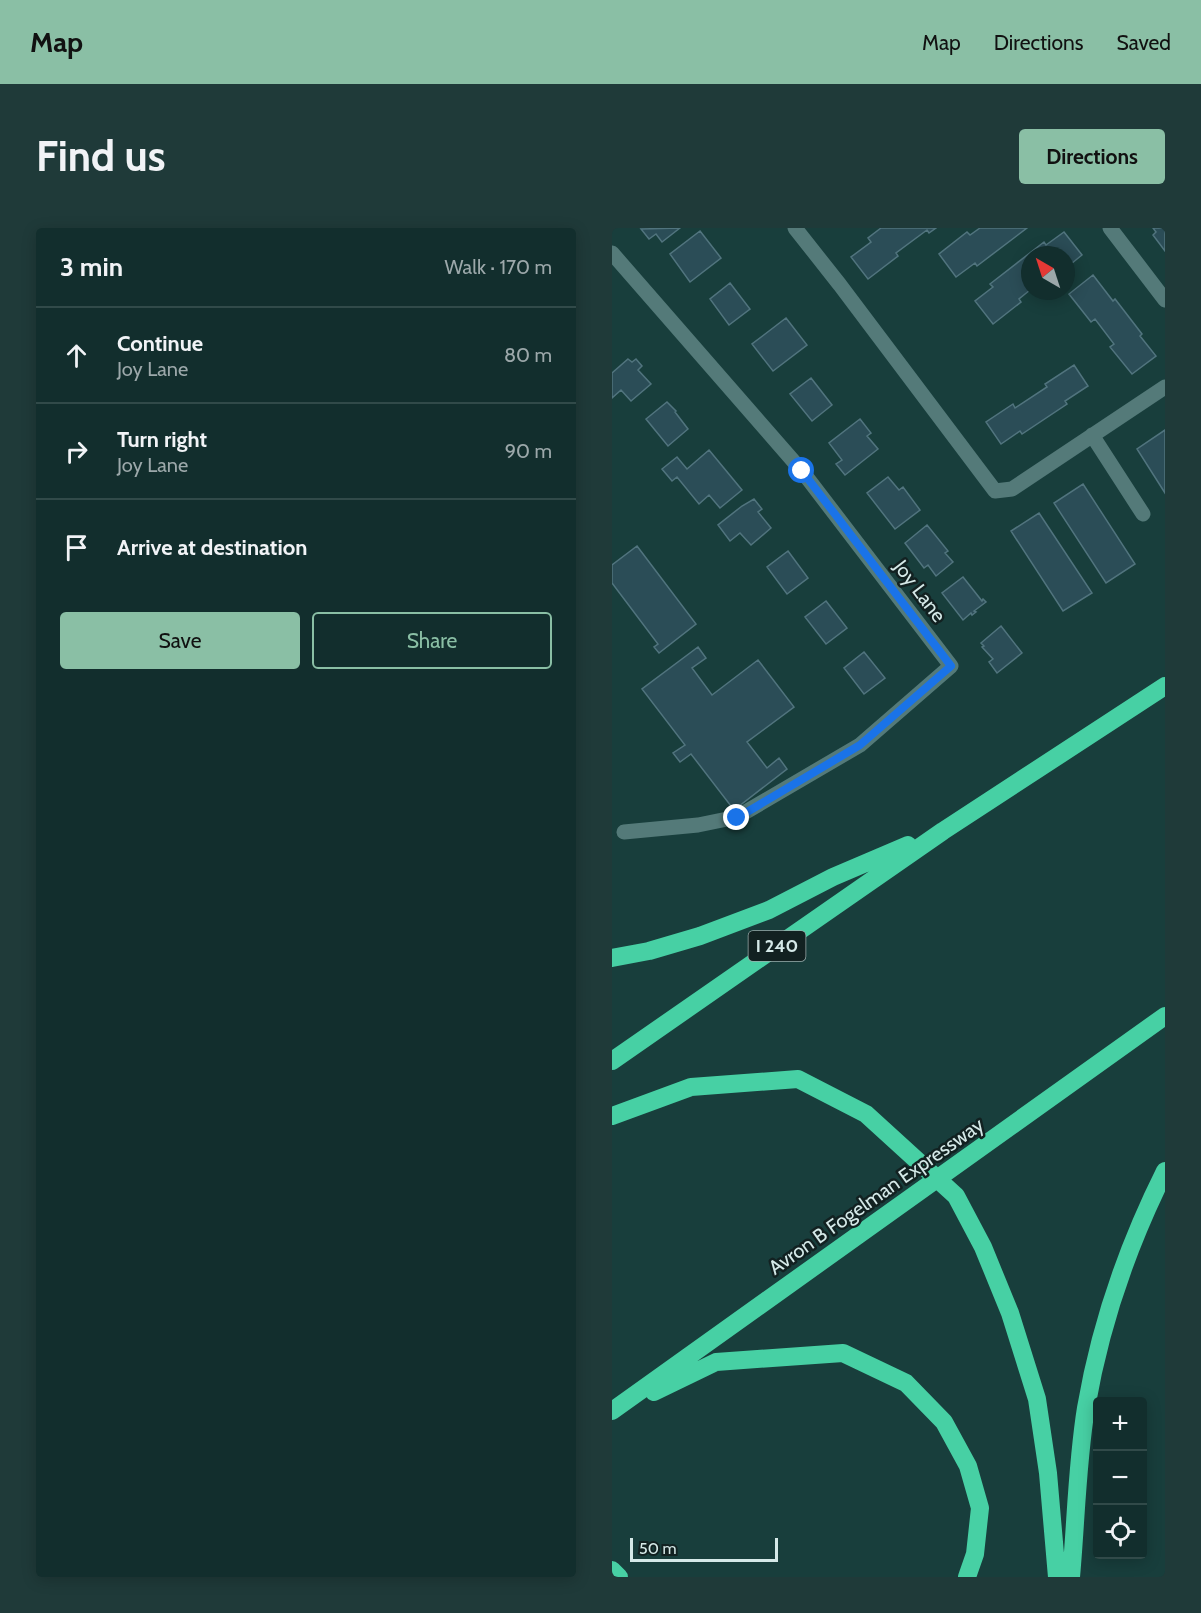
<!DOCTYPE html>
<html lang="en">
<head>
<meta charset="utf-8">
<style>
	body { margin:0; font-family:Cabin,sans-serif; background:#1f3a39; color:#f1f3f6 }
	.controls { position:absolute; right:18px; bottom:18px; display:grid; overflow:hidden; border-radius:6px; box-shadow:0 3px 15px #0003 }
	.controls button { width:54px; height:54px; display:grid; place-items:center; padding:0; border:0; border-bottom:2px solid #314a49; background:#122e2d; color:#f1f3f6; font:30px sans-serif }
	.compass { position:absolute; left:409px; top:18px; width:54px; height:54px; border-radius:50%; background:#122e2d; box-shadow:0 3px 15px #0003; rotate:321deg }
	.scale { position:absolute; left:18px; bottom:15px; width:148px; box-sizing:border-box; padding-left:6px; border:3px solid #d5e9e8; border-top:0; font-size:16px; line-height:21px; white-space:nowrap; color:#d5e9e8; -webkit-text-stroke:4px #122121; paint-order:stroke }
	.stop { position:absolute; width:18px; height:18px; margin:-14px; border:4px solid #1a73e8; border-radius:50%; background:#fff }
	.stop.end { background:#1a73e8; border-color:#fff; box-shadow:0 2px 6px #0008 }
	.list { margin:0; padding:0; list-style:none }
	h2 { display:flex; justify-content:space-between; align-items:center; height:78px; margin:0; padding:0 24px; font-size:26px }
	h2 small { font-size:20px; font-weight:400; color:#9ca8aa }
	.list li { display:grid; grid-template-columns:39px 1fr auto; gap:18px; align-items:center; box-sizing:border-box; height:96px; padding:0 24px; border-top:2px solid #314a49 }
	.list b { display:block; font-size:22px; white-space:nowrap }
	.list p { margin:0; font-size:20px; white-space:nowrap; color:#9ca8aa }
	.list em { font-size:20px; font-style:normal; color:#9ca8aa }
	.actions { display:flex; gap:12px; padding:18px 24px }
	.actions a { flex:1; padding:14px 0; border:2px solid #8abfa5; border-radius:6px; text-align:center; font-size:21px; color:#8abfa5 }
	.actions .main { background:#8abfa5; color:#111 }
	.icon { flex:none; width:33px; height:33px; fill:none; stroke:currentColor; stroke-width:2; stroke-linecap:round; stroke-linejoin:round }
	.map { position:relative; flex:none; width:553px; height:1349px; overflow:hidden; border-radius:6px }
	header { display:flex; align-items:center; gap:36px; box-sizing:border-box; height:84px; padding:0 30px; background:#8abfa5; color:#111 }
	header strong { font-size:28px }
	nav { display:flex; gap:33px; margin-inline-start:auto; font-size:21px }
	.intro { display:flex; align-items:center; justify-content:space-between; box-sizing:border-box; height:144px; padding:0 36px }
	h1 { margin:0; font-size:42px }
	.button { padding:15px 27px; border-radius:6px; background:#8abfa5; color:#111; font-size:21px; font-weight:700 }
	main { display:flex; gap:36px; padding:0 36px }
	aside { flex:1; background:#122e2d; border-radius:6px; box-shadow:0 3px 15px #0003 }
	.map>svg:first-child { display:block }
	.building { fill:#2b4d57; stroke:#51747e; stroke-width:1.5 }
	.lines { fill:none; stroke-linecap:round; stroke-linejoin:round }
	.minor { stroke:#547a79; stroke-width:15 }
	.highway { stroke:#47d0a4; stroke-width:18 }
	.route { stroke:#1a73e8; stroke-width:8 }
	.labels { text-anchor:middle; stroke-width:5; stroke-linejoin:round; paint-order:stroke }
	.shield { fill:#122121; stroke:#9aadac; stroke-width:1.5 }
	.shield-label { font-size:18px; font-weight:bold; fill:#d5e9e8 }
	.street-label { font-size:20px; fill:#d5e9e8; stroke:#122121 }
</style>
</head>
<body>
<header>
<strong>Map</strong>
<nav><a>Map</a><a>Directions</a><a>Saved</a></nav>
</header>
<div class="intro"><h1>Find us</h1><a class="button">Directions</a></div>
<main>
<aside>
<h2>3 min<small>Walk · 170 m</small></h2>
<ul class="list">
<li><svg class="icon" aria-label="ahead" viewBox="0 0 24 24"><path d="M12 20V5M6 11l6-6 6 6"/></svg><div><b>Continue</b><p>Joy Lane</p></div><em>80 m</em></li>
<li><svg class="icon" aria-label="right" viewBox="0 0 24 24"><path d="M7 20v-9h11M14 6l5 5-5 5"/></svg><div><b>Turn right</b><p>Joy Lane</p></div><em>90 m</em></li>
<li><svg class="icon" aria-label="arrive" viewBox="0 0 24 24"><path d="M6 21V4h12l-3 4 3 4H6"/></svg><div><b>Arrive at destination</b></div></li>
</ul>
<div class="actions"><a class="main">Save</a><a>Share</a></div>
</aside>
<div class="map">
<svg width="553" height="1349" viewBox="0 0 553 1349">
	<rect width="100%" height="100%" fill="#183e3c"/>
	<path class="building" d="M68 0 50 14 44 6 37 11 29 1Z
		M269 0H324L317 5 315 2 284 25 286 28 256 51 239 29 259 14 256 10Z
		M368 0H415L365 38 363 35 344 49 327 26 355 4 358 7Z
		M541 0H553V23L541 7 544 4Z
		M88 3 109 30 78 54 58 26Z
		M452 4 470 27 454 40V27H418V62L407 71 409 74 381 96 363 73 381 59 378 56 432 14 434 17Z
		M481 47 501 73 503 71 530 106 528 108 544 128 520 146 498 119 502 116 483 91 479 94 457 66Z
		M118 55 138 81 117 97 98 71Z
		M174 90 195 117 161 143 140 116Z
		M16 131 20 134 24 131 30 138 26 142 39 156 19 173 9 162 0 170V145Z
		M462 137 476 158 453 173 455 176 410 206 408 203 389 216 374 194 401 176 403 180 435 159 433 156Z
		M199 150 220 177 200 193 178 166Z
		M55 174 64 183 63 184 76 201 56 218 34 191Z
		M248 191 259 205 255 208 266 221 233 247 224 236 230 232 217 215Z
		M553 202V265L525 221Z
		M97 222 130 262 108 280 97 267 87 276 65 249 60 253 50 241 65 229 75 241Z
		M276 249 287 262 291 259 308 282 283 301 255 265Z
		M471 256 523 336 494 355 442 275Z
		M142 271 150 281 146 284 159 300 139 317 128 305 118 313 106 297 130 278Z
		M427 285 480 365 451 383 399 303Z
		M315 297 336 323 333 325 341 334 324 348 316 337 312 340 293 315Z
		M25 318 84 396 47 425 42 419 46 416 0 355V337Z
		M176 323 196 350 175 366 155 339Z
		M351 349 370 373 371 371 374 374 362 383 364 384 360 387 359 385 351 392 330 365Z
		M214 373 235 400 214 416 193 389Z
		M389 398 410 425 385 445 377 434 381 431 370 419 372 418 369 415Z
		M86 419 94 430 80 440 100 467 146 432 182 479 135 514 155 540 167 530 175 541 122 582 79 526 68 534 61 525 73 517 30 461Z
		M252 424 273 450 252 466 232 440Z"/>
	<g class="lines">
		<path class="minor" d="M183 0 228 57 383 263 400 261 553 159
			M498 0 553 72
			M0 25 190 243 339 438 248 517 125 589 86 597 12 604
			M480 207 531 286"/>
		<path class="highway" d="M0 730 37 723 88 708 157 682 221 649 296 617
			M0 833 331 603 553 458
			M0 888 79 859 186 851 254 886 344 968 371 1019 398 1085 425 1171 436 1245 445 1349
			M42 1164 104 1134 231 1125 294 1155 332 1194 356 1238 368 1280 363 1326 355 1349
			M0 1183 553 788
			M0 1342 7 1349
			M459 1349C464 1294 465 1235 474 1180 488 1098 516 1017 553 943"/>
	</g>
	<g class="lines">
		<path class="route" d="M125 590 248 517 339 438 190 243"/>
	</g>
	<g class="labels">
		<rect class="shield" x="136.5" y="703" width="57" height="30" rx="4.5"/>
		<g class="shield-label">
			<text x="165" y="724">I 240</text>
		</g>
		<g class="street-label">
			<text transform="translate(308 363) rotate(53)" y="7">Joy Lane</text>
			<text transform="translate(264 968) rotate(-35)" y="7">Avron B Fogelman Expressway</text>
		</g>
	</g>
</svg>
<div class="controls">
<button>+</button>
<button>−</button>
<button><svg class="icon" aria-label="locate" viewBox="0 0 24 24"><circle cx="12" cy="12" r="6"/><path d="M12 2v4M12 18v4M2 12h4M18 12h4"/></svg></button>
</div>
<svg class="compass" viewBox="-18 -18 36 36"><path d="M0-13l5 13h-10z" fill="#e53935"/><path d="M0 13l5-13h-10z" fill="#9ca8aa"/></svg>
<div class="scale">50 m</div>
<div class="stop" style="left:190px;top:243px"></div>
<div class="stop end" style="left:125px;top:590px"></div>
</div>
</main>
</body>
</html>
